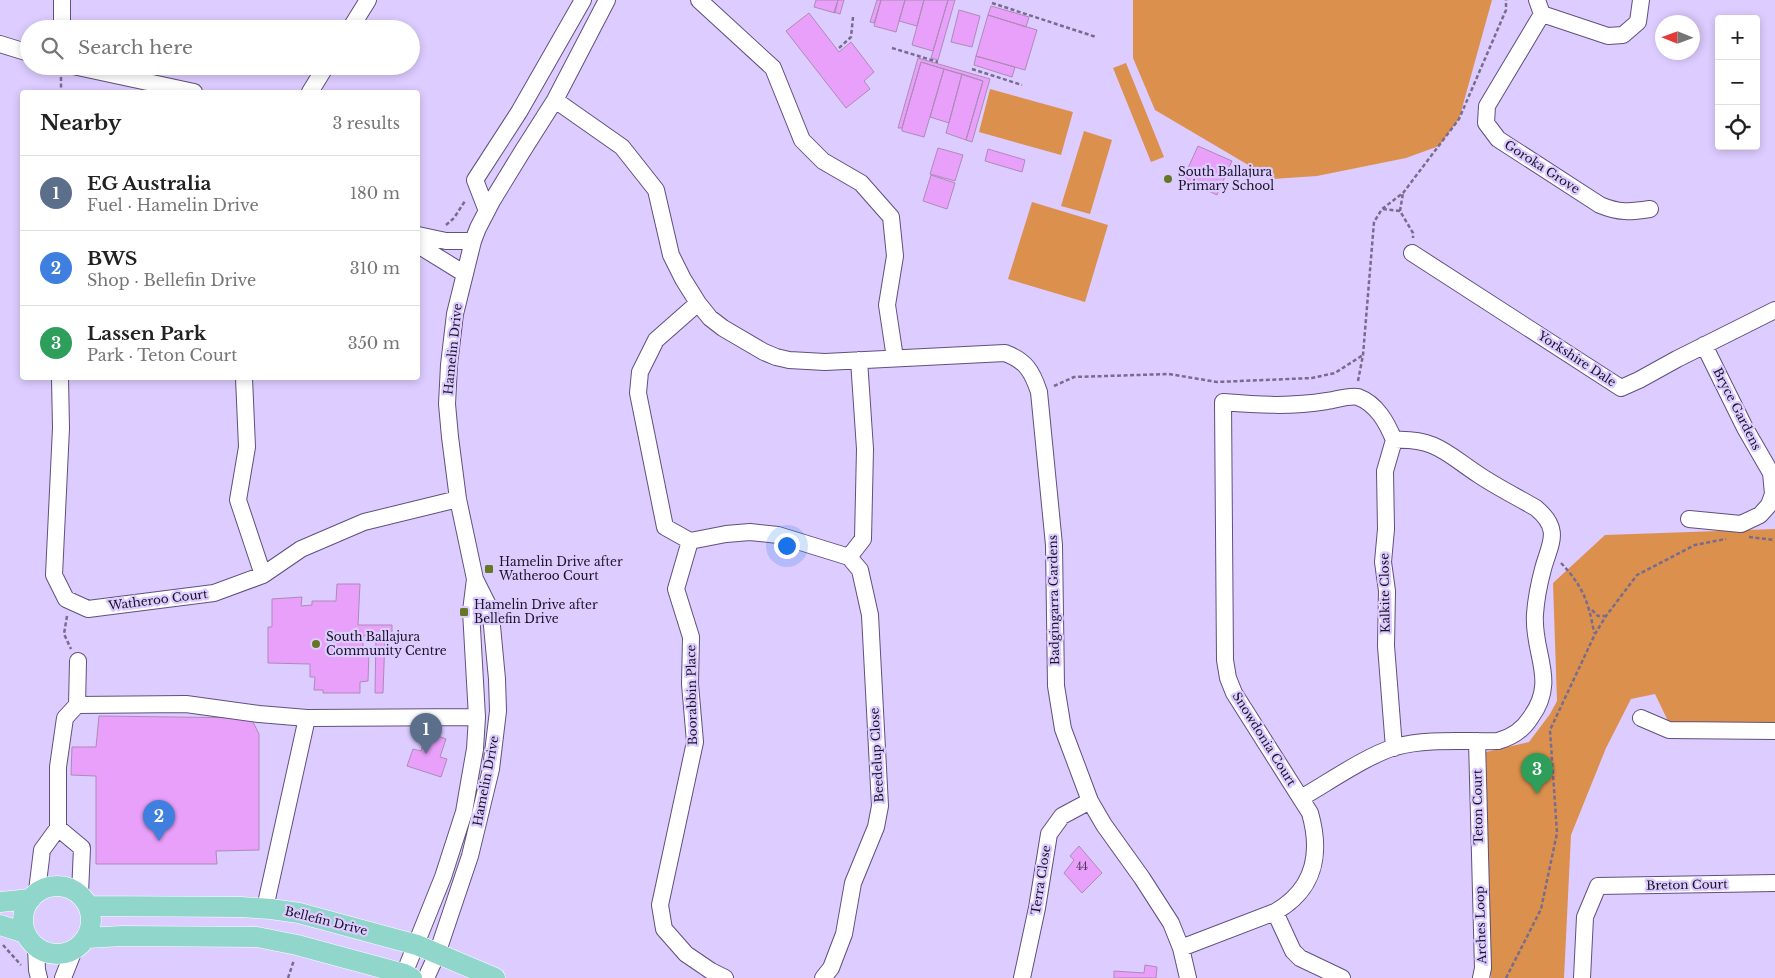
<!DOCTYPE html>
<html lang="en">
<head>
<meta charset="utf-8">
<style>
	body { margin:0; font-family:"Libre Baskerville",serif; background:#f2f2f2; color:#222 }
	.controls { position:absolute; right:15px; top:15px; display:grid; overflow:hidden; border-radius:5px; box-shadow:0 2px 8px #0003 }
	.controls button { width:45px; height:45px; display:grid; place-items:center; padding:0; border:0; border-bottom:1px solid #e0e0e0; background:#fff; color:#222; font:25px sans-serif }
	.compass { position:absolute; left:1655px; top:15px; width:45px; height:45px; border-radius:50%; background:#fff; box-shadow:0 2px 8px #0003; rotate:271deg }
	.you { position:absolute; left:786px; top:545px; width:18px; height:18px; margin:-12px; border:4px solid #fff; border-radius:50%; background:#1a73e8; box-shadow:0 0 0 8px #1a73e833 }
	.badge { display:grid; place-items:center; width:32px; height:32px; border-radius:50%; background:#db2777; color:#fff; font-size:16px; font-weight:700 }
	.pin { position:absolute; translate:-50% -41px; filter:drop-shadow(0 1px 2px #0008) }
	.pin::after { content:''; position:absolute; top:26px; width:18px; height:15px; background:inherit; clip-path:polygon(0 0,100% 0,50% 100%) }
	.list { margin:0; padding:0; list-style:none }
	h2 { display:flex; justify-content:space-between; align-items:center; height:65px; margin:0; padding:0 20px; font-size:21px }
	h2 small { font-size:16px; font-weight:400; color:#767676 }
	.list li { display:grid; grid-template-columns:32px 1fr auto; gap:15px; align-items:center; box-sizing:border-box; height:75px; padding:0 20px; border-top:1px solid #e0e0e0 }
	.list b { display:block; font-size:19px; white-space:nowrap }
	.list p { margin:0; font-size:16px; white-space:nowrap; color:#767676 }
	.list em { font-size:16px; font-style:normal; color:#767676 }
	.icon { flex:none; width:28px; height:28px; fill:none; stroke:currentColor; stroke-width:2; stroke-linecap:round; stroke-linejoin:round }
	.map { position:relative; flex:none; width:1775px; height:978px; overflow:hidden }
	.search { position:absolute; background:#fff; box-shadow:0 2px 8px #0003; left:20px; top:20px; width:400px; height:55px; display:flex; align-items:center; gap:12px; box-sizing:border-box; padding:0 18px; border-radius:28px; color:#767676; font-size:19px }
	.panel { position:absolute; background:#fff; box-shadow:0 2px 8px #0003; left:20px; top:90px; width:400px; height:290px; border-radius:5px }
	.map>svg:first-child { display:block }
	.green { fill:#dc904d }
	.building { fill:#e9a0fa; stroke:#ad8bb5 }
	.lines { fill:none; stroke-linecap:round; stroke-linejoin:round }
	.minor-casing { stroke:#60507c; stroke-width:18 }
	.major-casing { stroke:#fff; stroke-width:21 }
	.path { stroke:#776c8e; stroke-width:2.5; stroke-dasharray:4 2.5; stroke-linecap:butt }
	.minor { stroke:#fff; stroke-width:16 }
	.major { stroke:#91d6cb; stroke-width:20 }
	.poi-dot { fill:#667624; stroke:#dcf; stroke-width:2 }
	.labels { text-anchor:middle; stroke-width:4.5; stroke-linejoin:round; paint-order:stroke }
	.number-label { font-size:10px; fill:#4d365a }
	.street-label { font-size:12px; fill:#191325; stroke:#dcf }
	.poi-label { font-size:12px; fill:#191325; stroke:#dcf; text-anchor:start }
</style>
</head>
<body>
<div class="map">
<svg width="1775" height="978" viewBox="0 0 1775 978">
	<rect width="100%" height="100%" fill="#dcf"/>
	<path class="green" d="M1133 0H1492L1459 119 1439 146 1406 158 1317 176 1272 179 1155 110 1133 58Z
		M1126 63 1164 157 1151 162 1113 68Z
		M990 89 1073 112 1061 155 979 132Z
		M1084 131 1112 140 1090 214 1061 206Z
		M1032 202 1108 225 1085 302 1008 279Z
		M1775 529V725L1669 723 1655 694 1631 699 1606 748 1571 835 1564 978H1491L1486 752 1529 742 1550 714 1557 701 1553 583 1605 535Z"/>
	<path class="building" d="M816 0H838L835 13 814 7Z
		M838 0H844L840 14 834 12Z
		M877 0H881L874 23 870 22Z
		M881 0H905L896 32 874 26Z
		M905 0H924L917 26 899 21Z
		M924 0H948L933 51 912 45Z
		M948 0H955L938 60 931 58Z
		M991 6 1029 17 1026 27 988 15Z
		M959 10 980 16 972 47 951 42Z
		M809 13 839 52 851 42 874 72 864 81 870 89 846 108 786 31Z
		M988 15 1037 30 1025 70 976 56Z
		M976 56 1015 67 1012 77 974 65Z
		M918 58 990 79 972 142 966 140 983 81 921 62 902 128H898Z
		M921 62 944 69 924 137 902 131V128Z
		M944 69 962 74 949 123 930 117Z
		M962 74 983 81 966 140 946 133Z
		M1198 146 1232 161 1217 195 1183 179Z
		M938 148 963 155 955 181 930 174Z
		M988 149 1025 160 1022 172 985 161Z
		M931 175 955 183 947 209 923 201Z
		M337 584H360L358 625H392V636H385L383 693H375L376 635 363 636V652H369L368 681 360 682V693H323V690H314L315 677H310V664L268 663V627H272V599L302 597 301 606 312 605V601H336Z
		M99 716 251 718 259 734V850L216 851 217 864H96V776L71 775 72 747H96Z
		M427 732 446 739 440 757 447 759 441 777 407 766 413 749 421 751Z
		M1079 846 1102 873 1082 893 1064 873 1074 860 1070 856Z
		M1145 965 1157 967 1156 978H1114V971L1144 973Z"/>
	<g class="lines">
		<g class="minor-casing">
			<path id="minor" d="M699 0 773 68 802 140 823 161 861 183 891 217 895 256 887 305 895 358
				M1537 0 1542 14 1487 106 1486 123 1498 139 1600 205C1619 213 1630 212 1650 209
				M1542 14 1608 36 1623 35 1638 22 1641 0
				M62 29V0
				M350 29 368 0
				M0 44 29 53
				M73 66 194 92
				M310 92 326 66
				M555 100 622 147 656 190 671 255 683 279 698 303 710 318 723 328 764 352 776 357 789 360 825 362 1005 353C1026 361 1032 371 1039 392L1054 545 1056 686 1063 729 1090 801 1104 825 1142 878 1171 923 1181 948 1188 978
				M487 211 475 180 519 112 583 0
				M418 235 446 241H473
				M418 245 465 274
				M1412 253 1621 388 1639 380 1677 359 1775 310
				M698 303 656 340 640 372 638 393 665 527 690 541 676 589 691 637 690 684 695 742 660 905 664 929 686 954 711 971 725 978
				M60 378 61 428 54 575 66 599 88 609 214 593 263 575 301 549 364 522 458 499
				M244 378 247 447 238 500 263 575
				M1689 519 1741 524 1760 515 1769 505 1773 494 1771 473 1745 428 1704 345
				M690 541 726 534 750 532 778 535 849 557 860 570 870 615 880 806 876 827 853 883 844 934 831 968 823 978
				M849 557 863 539 865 449 859 360
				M77 705 78 661
				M1641 718 1669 730 1775 731
				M1477 741 1483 968 1481 978
				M1394 748 1386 646 1387 591 1383 562 1386 529 1385 471 1394 440
				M58 828 82 848 80 893
				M37 891 42 850 58 828V767L65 718 77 705 186 704 259 714 307 718
				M265 908 307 718 477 717
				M1275 912 1293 951 1300 958 1342 978
				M36 947 37 970 39 978
				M1181 948 1275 912C1314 890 1322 855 1310 813L1234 693 1228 678 1225 660 1223 402C1260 405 1290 407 1327 401 1336 400 1349 395 1358 397 1377 404 1387 423 1394 440 1436 438 1447 454 1479 475 1497 487 1517 497 1536 508 1562 530 1550 543 1543 569 1539 584 1536 600 1535 614 1532 653 1558 680 1531 717 1523 730 1513 737 1498 741 1465 742 1428 738 1395 747 1366 756 1329 782 1301 798
				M404 974 443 877 464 812 470 777 475 749 477 717 471 611 475 579
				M63 978 74 950
				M426 978 437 954 470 856 491 769 498 711 497 679 492 626 489 607 475 579 458 499 450 437 447 404 449 365 455 314 473 241 478 228 492 201 522 152 555 100 607 0
				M1022 978 1037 908 1049 834 1062 816 1090 801
				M1582 978 1585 917 1598 886 1775 883"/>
		</g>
		<g class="major-casing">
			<path id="major" d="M23 920a34 34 0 1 1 68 0a34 34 0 1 1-68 0Z
				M0 902 31 899
				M89 906 241 907 271 909 299 913 417 945 495 978
				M0 925 25 933
				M87 938 122 936 257 937 297 945 404 974 412 978"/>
		</g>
		<path class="path" d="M992 3 1096 37
			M839 48 851 37 853 17
			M892 48 938 62
			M972 69 1022 85
			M61 77V92
			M1383 209 1400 211 1413 233V238
			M1400 211 1403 193
			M446 225 454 218 465 201
			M1358 381 1363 355 1374 222 1382 209 1403 193 1459 119 1506 10V0
			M1054 386 1074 377 1169 374 1217 382 1312 378 1335 373 1363 355
			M1749 537 1775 540
			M1561 563C1582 585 1589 602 1594 633
			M1592 610 1598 616H1606
			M67 616 64 634 71 649
			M3 945 21 965
			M288 978 294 960
			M1506 978 1541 909 1557 833 1550 730 1595 634 1606 616 1637 575 1695 545 1726 539"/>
		<use href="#minor" class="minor"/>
		<use href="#major" class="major"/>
	</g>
	<g class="poi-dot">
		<circle cx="1168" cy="179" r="5"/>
		<rect x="484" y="564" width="10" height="10" rx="2.5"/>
		<rect x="459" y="607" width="10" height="10" rx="2.5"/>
		<circle cx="316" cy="644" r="5"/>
	</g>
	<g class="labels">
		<g class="number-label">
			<text x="1082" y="870">44</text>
		</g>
		<g class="street-label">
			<text transform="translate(1542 167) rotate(33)" y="4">Goroka Grove</text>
			<text transform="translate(453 349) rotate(-84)" y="4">Hamelin Drive</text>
			<text transform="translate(1577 359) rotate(33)" y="4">Yorkshire Dale</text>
			<text transform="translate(1737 409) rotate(63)" y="4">Bryce Gardens</text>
			<text transform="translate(1385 593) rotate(-91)" y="4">Kalkite Close</text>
			<text transform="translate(158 600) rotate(-7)" y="4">Watheroo Court</text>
			<text transform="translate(1054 600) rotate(-91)" y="4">Badgingarra Gardens</text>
			<text transform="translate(692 695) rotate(-91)" y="4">Boorabbin Place</text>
			<text transform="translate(1264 739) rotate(58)" y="4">Snowdonia Court</text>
			<text transform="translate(877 755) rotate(-93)" y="4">Beedelup Close</text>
			<text transform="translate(486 781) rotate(-79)" y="4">Hamelin Drive</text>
			<text transform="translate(1478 807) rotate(-91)" y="4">Teton Court</text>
			<text transform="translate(1041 880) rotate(-81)" y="4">Terra Close</text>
			<text transform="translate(1687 885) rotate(-1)" y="4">Breton Court</text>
			<text transform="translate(326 921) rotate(14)" y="4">Bellefin Drive</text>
			<text transform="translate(1481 925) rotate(-92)" y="4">Arches Loop</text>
		</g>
		<g class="poi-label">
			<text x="1178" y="176">South Ballajura<tspan x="1178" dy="14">Primary School</tspan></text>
			<text x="499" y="566">Hamelin Drive after<tspan x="499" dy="14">Watheroo Court</tspan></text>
			<text x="474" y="609">Hamelin Drive after<tspan x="474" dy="14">Bellefin Drive</tspan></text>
			<text x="326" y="641">South Ballajura<tspan x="326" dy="14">Community Centre</tspan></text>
		</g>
	</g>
</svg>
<div class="controls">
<button>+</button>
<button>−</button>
<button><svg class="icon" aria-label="locate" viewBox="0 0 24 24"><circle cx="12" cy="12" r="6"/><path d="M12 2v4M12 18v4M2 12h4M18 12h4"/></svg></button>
</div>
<svg class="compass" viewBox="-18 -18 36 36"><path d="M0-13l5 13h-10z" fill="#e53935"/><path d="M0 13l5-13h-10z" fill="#767676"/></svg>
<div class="you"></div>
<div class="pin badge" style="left:426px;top:754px;background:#5c6f8a">1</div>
<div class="pin badge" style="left:159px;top:841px;background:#3f7fe0">2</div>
<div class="pin badge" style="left:1537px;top:794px;background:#2e9e5b">3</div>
<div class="search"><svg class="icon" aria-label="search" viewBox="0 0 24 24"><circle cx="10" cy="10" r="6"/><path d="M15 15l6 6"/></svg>Search here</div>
<section class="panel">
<h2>Nearby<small>3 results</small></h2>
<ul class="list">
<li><span class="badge" style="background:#5c6f8a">1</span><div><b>EG Australia</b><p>Fuel · Hamelin Drive</p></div><em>180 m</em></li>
<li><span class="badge" style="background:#3f7fe0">2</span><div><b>BWS</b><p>Shop · Bellefin Drive</p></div><em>310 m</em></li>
<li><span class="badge" style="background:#2e9e5b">3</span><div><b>Lassen Park</b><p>Park · Teton Court</p></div><em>350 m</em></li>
</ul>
</section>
</div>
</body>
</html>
